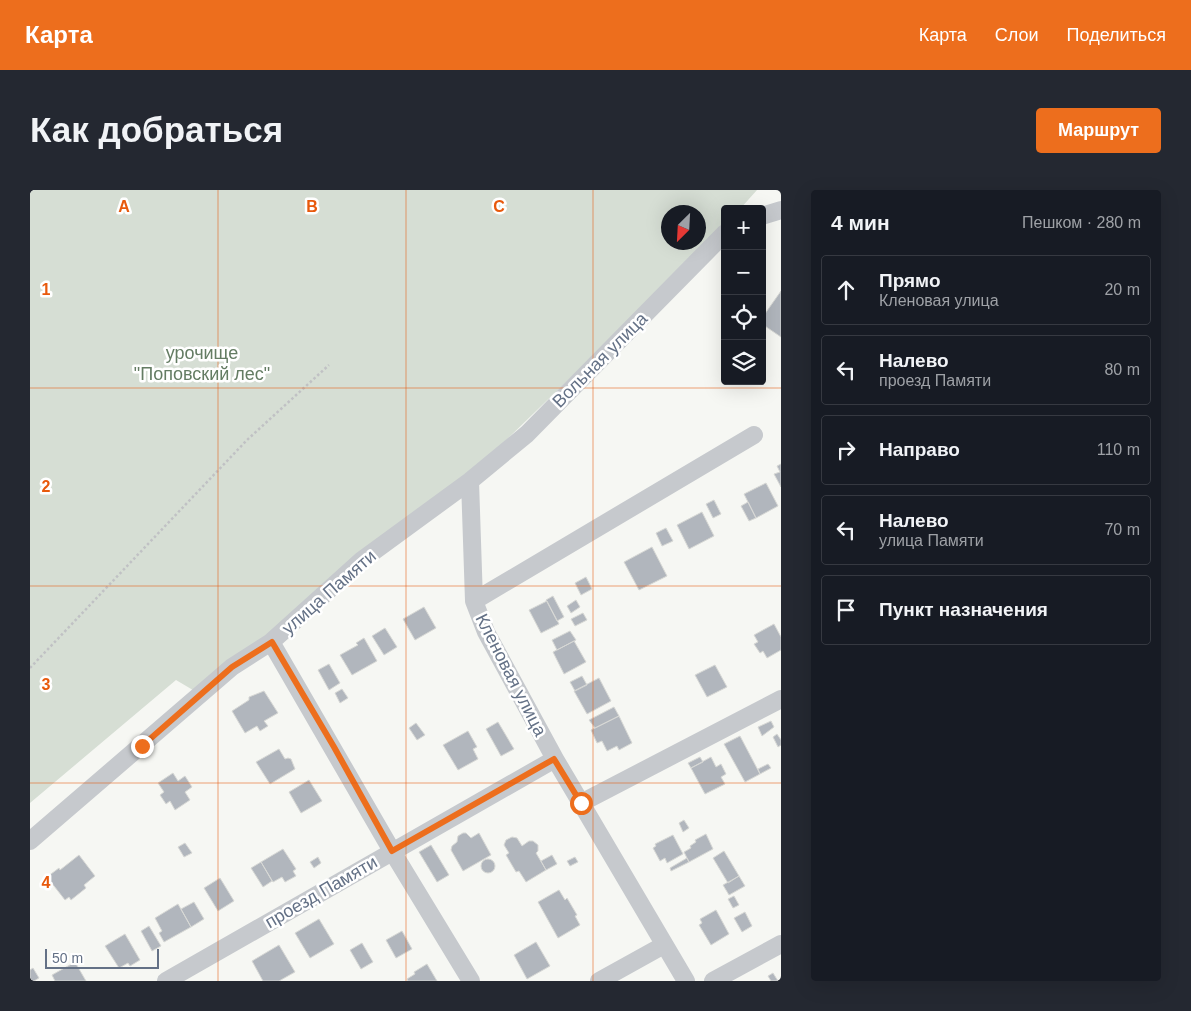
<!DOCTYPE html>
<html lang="ru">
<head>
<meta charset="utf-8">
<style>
	body { margin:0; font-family:Helvetica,sans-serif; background:#242831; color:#f1f3f6 }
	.controls { position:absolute; right:15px; top:15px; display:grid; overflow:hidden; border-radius:5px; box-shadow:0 5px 20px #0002 }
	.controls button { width:45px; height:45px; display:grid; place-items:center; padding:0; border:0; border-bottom:1px solid #363941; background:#171b24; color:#f1f3f6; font:25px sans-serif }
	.compass { position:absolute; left:631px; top:15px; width:45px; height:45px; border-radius:50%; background:#171b24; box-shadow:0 5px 20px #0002; rotate:204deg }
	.scale { position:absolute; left:15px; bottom:12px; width:114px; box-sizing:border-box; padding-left:5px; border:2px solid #647186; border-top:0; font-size:14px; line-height:18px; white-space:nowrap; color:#647186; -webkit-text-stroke:4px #fff; paint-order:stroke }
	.stop { position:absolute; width:15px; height:15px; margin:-11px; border:4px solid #ed6e1d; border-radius:50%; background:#fff }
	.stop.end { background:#ed6e1d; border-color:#fff; box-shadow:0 1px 5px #0008 }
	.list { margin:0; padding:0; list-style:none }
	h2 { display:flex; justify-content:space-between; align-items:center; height:65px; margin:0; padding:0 20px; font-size:21px }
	h2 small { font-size:16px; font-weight:400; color:#9ea1a6 }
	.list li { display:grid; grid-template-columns:32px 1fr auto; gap:15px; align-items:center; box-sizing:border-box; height:70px; margin:0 10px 10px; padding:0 10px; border:1px solid #363941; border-radius:5px }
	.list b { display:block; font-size:19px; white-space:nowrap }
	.list p { margin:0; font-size:16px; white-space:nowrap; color:#9ea1a6 }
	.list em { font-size:16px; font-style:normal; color:#9ea1a6 }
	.icon { flex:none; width:28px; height:28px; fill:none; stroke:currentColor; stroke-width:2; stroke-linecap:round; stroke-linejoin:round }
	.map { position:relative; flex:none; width:751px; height:791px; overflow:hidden; border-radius:5px }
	header { display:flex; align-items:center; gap:30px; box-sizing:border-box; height:70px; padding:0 25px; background:#ed6e1d; color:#fff }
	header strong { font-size:24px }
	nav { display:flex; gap:28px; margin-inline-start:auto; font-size:18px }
	.intro { display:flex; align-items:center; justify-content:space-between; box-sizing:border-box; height:120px; padding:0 30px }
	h1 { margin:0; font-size:35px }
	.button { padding:12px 22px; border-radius:5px; background:#ed6e1d; color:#fff; font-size:18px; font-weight:700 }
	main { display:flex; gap:30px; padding:0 30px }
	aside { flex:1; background:#171b24; border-radius:5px; box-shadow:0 5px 20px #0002 }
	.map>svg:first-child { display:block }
	.green { fill:#d6ded4; fill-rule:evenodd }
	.building { fill:#b1b6bd; stroke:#d7d8d5 }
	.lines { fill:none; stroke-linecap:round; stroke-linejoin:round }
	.path { stroke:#c0c1c4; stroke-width:2.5; stroke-dasharray:2.5 2.5; stroke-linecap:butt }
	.minor { stroke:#c6c9cd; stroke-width:18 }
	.route { stroke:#ed6e1d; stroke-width:6 }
	.grid { fill:none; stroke:#e8590c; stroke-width:1; stroke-opacity:0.55 }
	.labels { text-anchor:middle; stroke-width:5; stroke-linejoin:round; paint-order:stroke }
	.park-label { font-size:18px; fill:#647c63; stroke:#fff }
	.street-label { font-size:18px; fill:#647186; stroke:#fff }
	.grid-label { font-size:16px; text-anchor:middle; font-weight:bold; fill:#e8590c; stroke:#fff; stroke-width:5; stroke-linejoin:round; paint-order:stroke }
</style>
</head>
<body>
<header>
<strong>Карта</strong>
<nav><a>Карта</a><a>Слои</a><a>Поделиться</a></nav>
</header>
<div class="intro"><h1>Как добраться</h1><a class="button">Маршрут</a></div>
<main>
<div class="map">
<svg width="751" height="791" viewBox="0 0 751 791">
	<rect width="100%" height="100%" fill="#f6f7f3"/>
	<path class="green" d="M0 0H727L710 19H695V35L671 61 441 284 173 506 146 490 0 613ZM638 22H668V52H638Z"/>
	<path class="building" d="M751 101V147L732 134V128Z
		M751 274V297L744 284 750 282 747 276Z
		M736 293 748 316 726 328 714 304Z
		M684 310 691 324 683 328 676 314Z
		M718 312 726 328 719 331 711 316Z
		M672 322 684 346 659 359 647 335Z
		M636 338 643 351 632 356 626 343Z
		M622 357 637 386 609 400 594 372Z
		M556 387 562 399 551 405 545 393Z
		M523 406 534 427 527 431 516 410Z
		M546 410 550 417 541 423 537 416Z
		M517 411 529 434 511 443 499 420Z
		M394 417 406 438 385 450 373 429Z
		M553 423 557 430 545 436 541 429Z
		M744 434 751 447V460L737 468 733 461 730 463 724 454 728 452 724 445Z
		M355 438 367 457 354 465 342 446Z
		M540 441 546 450 527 460 522 450Z
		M334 448 347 471 322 485 310 465 328 455 326 453Z
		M544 451 556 472 534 484 523 462Z
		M299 474 310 493 299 500 288 480Z
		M685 475 697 497 677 507 665 485Z
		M552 486 557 495 545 501 540 492Z
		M569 488 581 511 557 524 544 501Z
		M312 499 318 508 310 513 305 503Z
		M234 501 248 523 234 531 238 536 230 541 227 536 215 543 202 521 219 510V507Z
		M584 517 589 526 565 538 559 530Z
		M589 526 602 553 589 560 587 556 577 561 572 551 567 553 561 540Z
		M741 531 744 537 732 546 728 537Z
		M468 532 484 559 471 566 456 539Z
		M386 533 395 545 387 550 379 538Z
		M438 541 447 557 443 559 448 569 428 580 413 555Z
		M747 544 751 550V555L748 557 743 547Z
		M710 546 730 584 715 592 694 554Z
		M249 559 255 569 258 568 261 569 265 579 240 594 226 572Z
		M670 567 673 572 661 578 658 573Z
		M681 567 686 577 691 574 696 584 691 587 695 594 675 604 661 578Z
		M738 574 741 578 730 584 728 579Z
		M143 583 148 591 155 586 162 597 155 602 160 610 145 620 140 611 136 614 130 605 134 602 128 593Z
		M279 590 292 611 271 623 259 602Z
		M654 630 659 638 653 642 649 633Z
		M433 643H436L441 648 449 643 461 665 433 681 421 660 422 656 427 652 428 646Z
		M676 644 683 659 659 672 654 662 661 658 660 656 666 652 665 650Z
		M643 645 653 664 637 673 635 668 630 671 623 658 626 656 625 654Z
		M482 647 487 648 492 656 499 651H503L508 655V661L506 663 516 680 496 692 489 681 486 682 476 665 479 663 474 655 476 650Z
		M155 653 162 663 154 667 148 657Z
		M401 655 419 685 407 692 389 662Z
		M253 659 266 679 263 681 266 686 255 692 252 687 243 692 231 672Z
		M694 661 709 686 698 693 683 668Z
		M49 665 65 686 54 695 56 698 41 710 39 707 35 710 17 687 29 678 30 680Z
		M522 665 527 674 516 680 511 671Z
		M288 667 291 673 284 678 280 672Z
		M545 667 548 672 540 676 537 671Z
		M657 668 659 672 641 681 640 678Z
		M451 676a7 7 0 1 1 14 0a7 7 0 1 1-14 0Z
		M231 672 242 691 233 697 221 678Z
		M709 686 715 696 699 705 693 695Z
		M190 688 204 711 188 721 174 698Z
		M529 700 535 710 537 708 547 725 545 726 550 735 528 748 508 712Z
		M704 706 709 715 703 718 698 709Z
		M164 712 174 729 161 737 151 719Z
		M148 714 161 737 134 752 129 743 132 741 125 728Z
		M686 720 699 744 681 755 669 735 672 733 670 729Z
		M715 722 722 736 712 742 704 728Z
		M289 729 304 754 280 768 265 743Z
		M119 736 131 756 122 761 111 741Z
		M372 741 382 759 366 768 356 750Z
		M95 744 110 770 100 776 98 773 89 778 75 756Z
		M506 752 520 776 497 789 484 765Z
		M332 753 343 772 331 779 320 760Z
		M249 755 265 782 249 791H233L222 771Z
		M45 772 56 791H25L22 785Z
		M397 774 407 791H378L377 789 385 784 384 782Z
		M3 778 9 788 4 791H2L0 788V780Z
		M743 783 748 791H741L738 786Z"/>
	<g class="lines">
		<path class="path" d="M0 478 217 250 299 175"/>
		<path class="minor" d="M732 26 751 20
			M440 291 444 411 456 442 525 569 656 791
			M444 411 724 245
			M241 452 362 661 441 791
			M551 613 751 509
			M0 651 202 477 241 452 332 370 440 291 497 244 695 43
			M136 791 525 569
			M569 791 634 755
			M683 791 751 754"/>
	</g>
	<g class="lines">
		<path class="route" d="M112 556 202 477 242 452 304 557 362 661 524 569 551 613"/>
	</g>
	<path class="grid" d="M188 0V791M376 0V791M563 0V791M0 198H751M0 396H751M0 593H751"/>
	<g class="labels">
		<g class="park-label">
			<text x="172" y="169">урочище<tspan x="172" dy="21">"Поповский лес"</tspan></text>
		</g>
		<g class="street-label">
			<text transform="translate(570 170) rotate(-45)" y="6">Вольная улица</text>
			<text transform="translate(299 402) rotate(-41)" y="6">улица Памяти</text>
			<text transform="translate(481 485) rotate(63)" y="6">Кленовая улица</text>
			<text transform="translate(291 702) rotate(-30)" y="6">проезд Памяти</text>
		</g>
	</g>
	<g class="grid-label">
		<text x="94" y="22">A</text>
		<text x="282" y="22">B</text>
		<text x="469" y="22">C</text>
		<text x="16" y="105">1</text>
		<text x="16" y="302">2</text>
		<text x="16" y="500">3</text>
		<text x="16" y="698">4</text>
	</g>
</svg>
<div class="controls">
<button>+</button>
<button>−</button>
<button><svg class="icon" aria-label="locate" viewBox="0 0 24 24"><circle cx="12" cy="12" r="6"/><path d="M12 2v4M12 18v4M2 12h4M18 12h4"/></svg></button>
<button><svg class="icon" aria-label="layers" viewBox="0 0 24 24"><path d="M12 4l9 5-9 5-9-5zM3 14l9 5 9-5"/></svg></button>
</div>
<svg class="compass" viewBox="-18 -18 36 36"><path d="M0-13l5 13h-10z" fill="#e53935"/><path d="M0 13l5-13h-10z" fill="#9ea1a6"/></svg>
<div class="scale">50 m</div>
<div class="stop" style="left:551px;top:613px"></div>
<div class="stop end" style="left:112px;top:556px"></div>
</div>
<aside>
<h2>4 мин<small>Пешком · 280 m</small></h2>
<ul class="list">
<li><svg class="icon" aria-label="ahead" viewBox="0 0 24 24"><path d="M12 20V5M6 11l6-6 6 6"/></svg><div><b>Прямо</b><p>Кленовая улица</p></div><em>20 m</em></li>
<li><svg class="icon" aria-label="left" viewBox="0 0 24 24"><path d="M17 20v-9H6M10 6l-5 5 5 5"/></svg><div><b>Налево</b><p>проезд Памяти</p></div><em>80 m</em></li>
<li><svg class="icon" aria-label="right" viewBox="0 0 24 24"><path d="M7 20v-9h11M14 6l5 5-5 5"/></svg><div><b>Направо</b></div><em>110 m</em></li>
<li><svg class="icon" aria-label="left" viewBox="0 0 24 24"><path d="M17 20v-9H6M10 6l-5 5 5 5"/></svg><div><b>Налево</b><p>улица Памяти</p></div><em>70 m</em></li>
<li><svg class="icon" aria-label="arrive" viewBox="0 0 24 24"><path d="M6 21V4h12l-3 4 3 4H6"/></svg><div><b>Пункт назначения</b></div></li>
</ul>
</aside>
</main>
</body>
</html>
